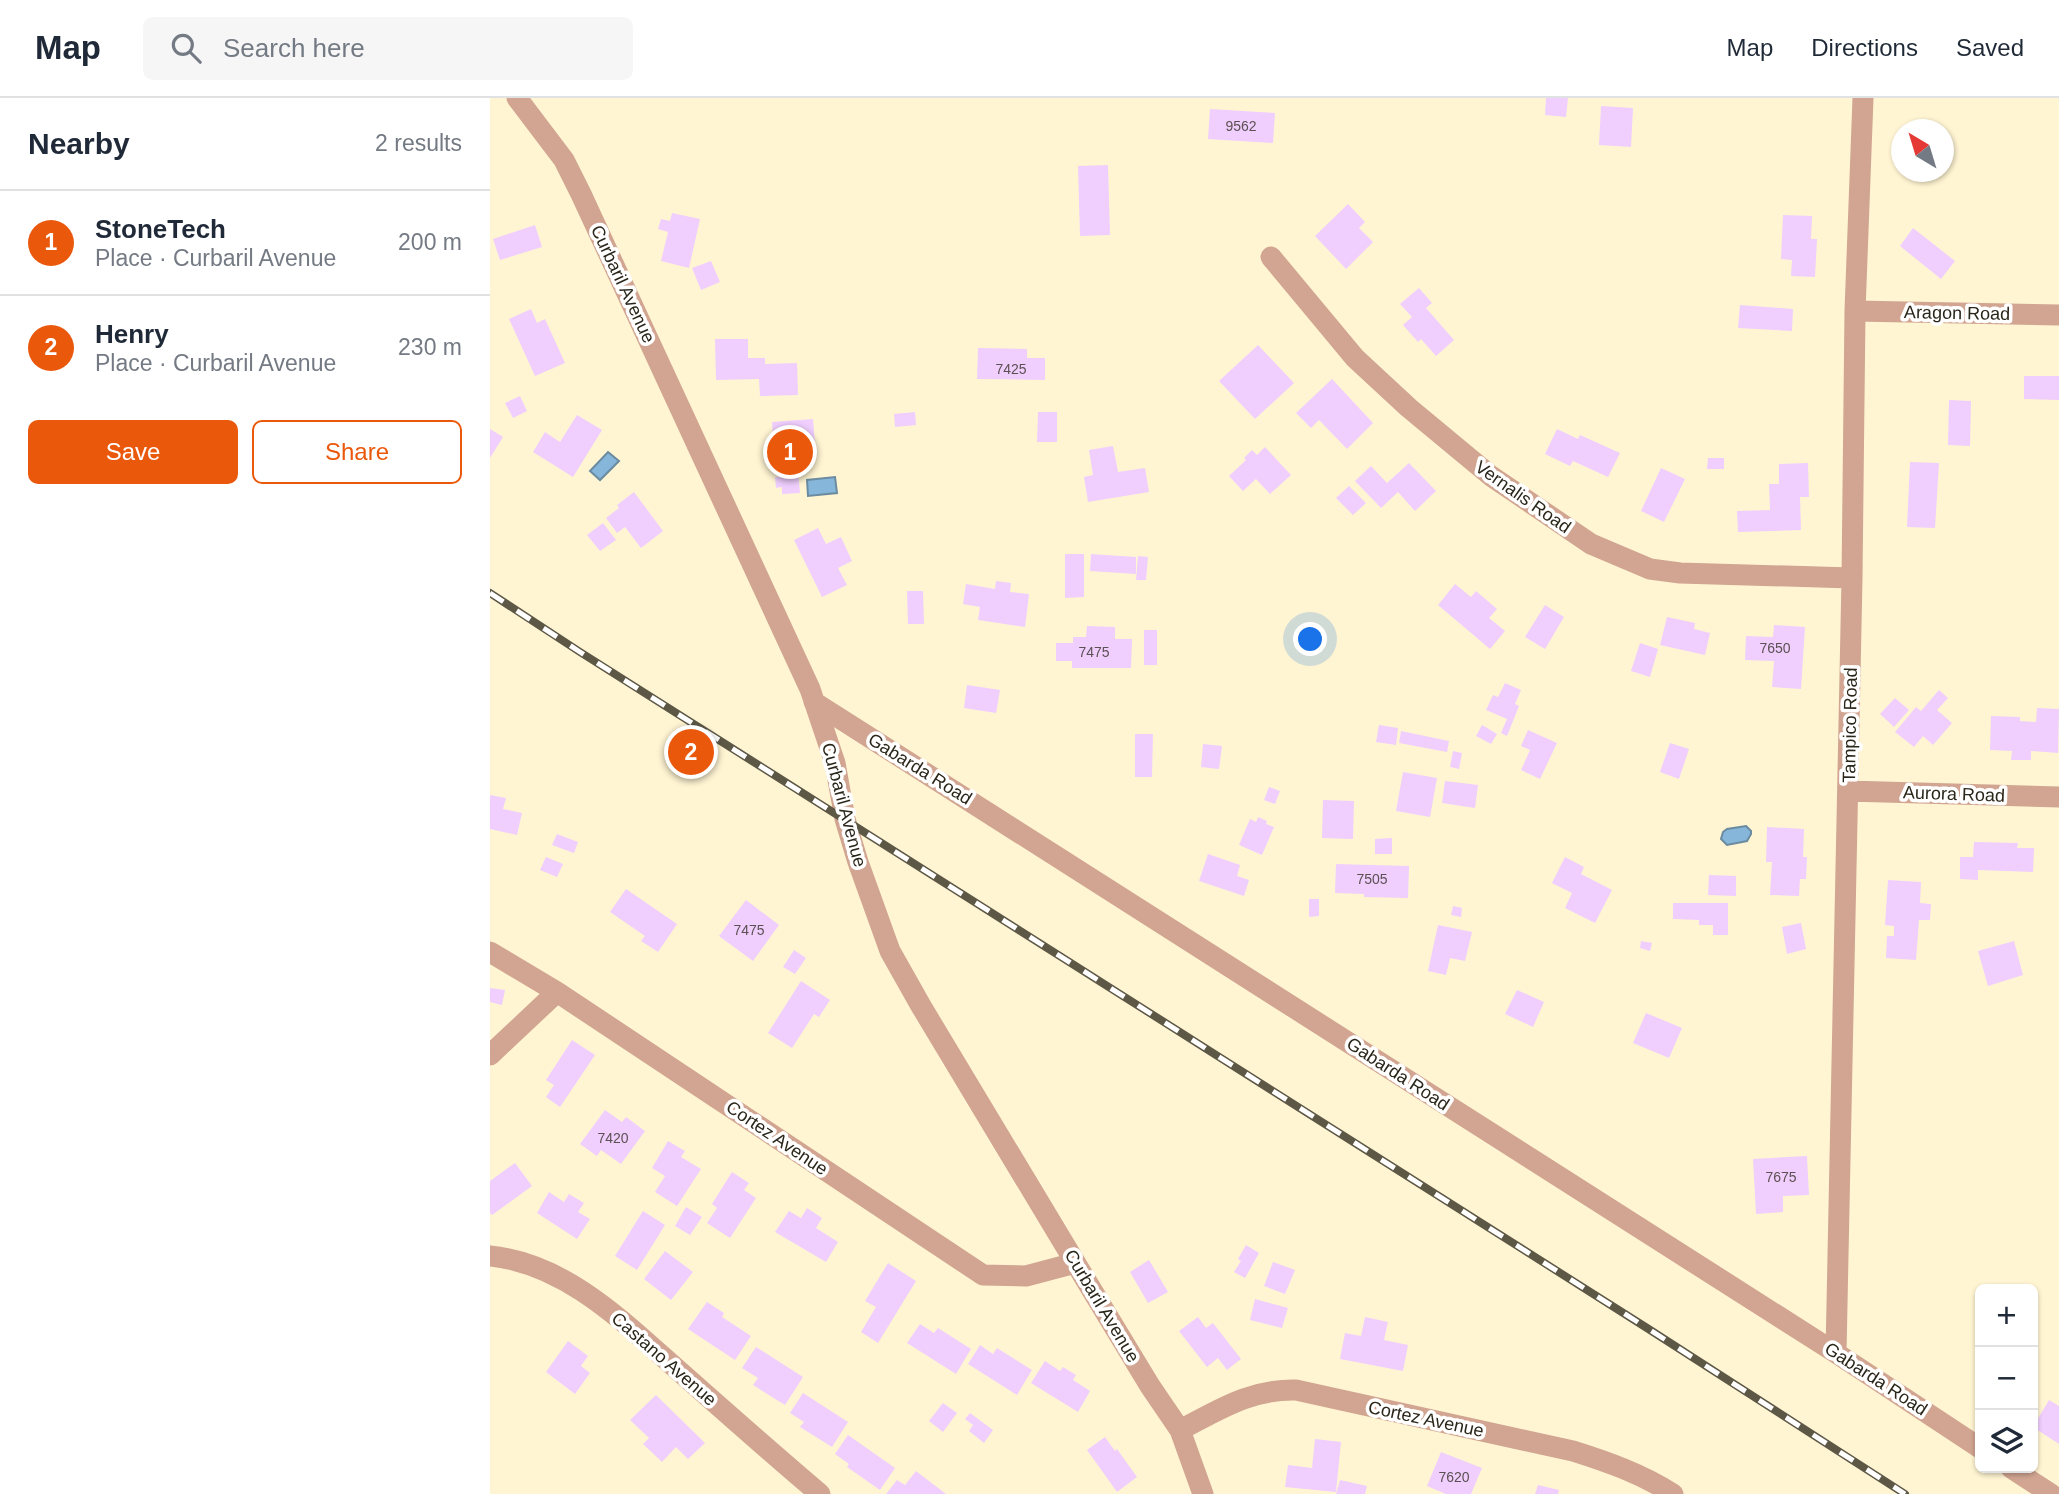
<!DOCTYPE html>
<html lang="en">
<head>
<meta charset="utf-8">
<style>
	body { margin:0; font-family:Arial,sans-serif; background:#f6f6f7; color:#1f2937 }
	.controls { position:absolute; right:21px; bottom:21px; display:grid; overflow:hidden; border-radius:10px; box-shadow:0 2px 5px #0004 }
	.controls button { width:63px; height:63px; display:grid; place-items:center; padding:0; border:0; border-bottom:2px solid #e0e1e3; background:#fff; color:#1f2937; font:35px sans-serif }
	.compass { position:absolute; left:1401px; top:21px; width:63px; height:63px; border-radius:50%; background:#fff; box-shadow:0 2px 5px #0004; rotate:322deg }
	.you { position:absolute; left:821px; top:542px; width:24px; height:24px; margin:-18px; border:5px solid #fff; border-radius:50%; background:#1a73e8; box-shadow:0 0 0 10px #1a73e833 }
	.badge { display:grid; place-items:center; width:46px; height:46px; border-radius:50%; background:#ea580c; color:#fff; font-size:23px; font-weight:700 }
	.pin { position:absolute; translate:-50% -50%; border:4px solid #fff; box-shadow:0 2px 7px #0006 }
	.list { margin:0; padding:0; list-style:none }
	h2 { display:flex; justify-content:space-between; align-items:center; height:91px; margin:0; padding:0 28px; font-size:30px }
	h2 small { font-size:23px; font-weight:400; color:#747a83 }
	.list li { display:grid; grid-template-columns:46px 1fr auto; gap:21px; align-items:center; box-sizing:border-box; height:105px; padding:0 28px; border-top:2px solid #e0e1e3 }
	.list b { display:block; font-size:26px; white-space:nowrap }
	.list p { margin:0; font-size:23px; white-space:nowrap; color:#747a83 }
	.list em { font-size:23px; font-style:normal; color:#747a83 }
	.actions { display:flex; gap:14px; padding:21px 28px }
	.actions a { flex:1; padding:16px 0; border:2px solid #ea580c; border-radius:10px; text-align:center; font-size:24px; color:#ea580c }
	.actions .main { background:#ea580c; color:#fff }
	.icon { flex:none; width:38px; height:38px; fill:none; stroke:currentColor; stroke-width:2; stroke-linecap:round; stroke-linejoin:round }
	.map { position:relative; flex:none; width:1569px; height:1396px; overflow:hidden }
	header { display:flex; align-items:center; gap:42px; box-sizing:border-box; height:98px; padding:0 35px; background:#fff; border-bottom:2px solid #e0e1e3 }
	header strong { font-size:33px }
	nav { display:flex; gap:38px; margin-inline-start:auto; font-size:24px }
	.search { width:490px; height:63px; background:#f6f6f7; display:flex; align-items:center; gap:18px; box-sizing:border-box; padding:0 24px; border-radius:10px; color:#747a83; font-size:26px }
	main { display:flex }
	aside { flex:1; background:#fff }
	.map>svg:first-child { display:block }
	.water { fill:#86b6d9; stroke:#6a8ba0; stroke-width:2 }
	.building { fill:#f0cffe }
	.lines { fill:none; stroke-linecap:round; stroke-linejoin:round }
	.minor { stroke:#d1a591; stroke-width:21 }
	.rail-casing { stroke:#5d5746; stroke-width:8 }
	.rail { stroke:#fff; stroke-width:5; stroke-dasharray:16; stroke-linecap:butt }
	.labels { text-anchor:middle; stroke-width:7; stroke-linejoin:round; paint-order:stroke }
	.number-label { font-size:14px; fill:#5c5053 }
	.street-label { font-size:18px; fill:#2a261a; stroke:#fff }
</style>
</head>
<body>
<header>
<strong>Map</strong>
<div class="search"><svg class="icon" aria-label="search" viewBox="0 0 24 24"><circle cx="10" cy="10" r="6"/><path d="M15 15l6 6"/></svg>Search here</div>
<nav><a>Map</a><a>Directions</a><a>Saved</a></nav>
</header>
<main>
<aside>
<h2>Nearby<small>2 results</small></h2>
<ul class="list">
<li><span class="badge">1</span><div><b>StoneTech</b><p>Place · Curbaril Avenue</p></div><em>200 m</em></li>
<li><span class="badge">2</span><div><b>Henry</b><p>Place · Curbaril Avenue</p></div><em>230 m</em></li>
</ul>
<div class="actions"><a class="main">Save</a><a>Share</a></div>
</aside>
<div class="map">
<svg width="1569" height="1396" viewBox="0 0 1569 1396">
	<rect width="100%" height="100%" fill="#fff5d3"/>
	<path class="water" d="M118 354 129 363 110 382 100 373Z
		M345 379 347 395 318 398 317 382Z
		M1256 728 1261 733V736L1257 743 1237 747 1231 741 1233 734 1237 731Z"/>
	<path class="building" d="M1056 0H1078L1076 19 1055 17Z
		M1111 8 1143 10 1141 49 1109 47Z
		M720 11 785 15 783 45 718 41Z
		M618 67 620 137 590 138 588 68Z
		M858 106 875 124 869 130 883 144 856 171 825 138Z
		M182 115 210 121 199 170 171 163 178 134 168 131 171 121 180 123Z
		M1293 117 1322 118 1321 141H1327L1325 179 1301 178 1302 162 1291 161Z
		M45 127 52 149 10 162 3 141Z
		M1423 130 1465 163 1451 181 1410 148Z
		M221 163 230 184 211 192 202 170Z
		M929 190 942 205 936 210 964 242 946 258 931 241 928 244 913 227 922 219 910 206Z
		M1250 207 1303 211 1302 233 1248 230Z
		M41 211 47 225 55 221 75 265 45 278 19 221Z
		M225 241H258V260H275V266L307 265 308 297 270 298 269 281 226 282Z
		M768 247 804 285 765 321 729 283Z
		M488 250 537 251V260H555V282L487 281Z
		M1534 278H1569V302L1534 301Z
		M842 281 883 325 857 351 829 322 821 330 806 315Z
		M30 298 37 313 23 320 15 305Z
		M1459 302 1481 303 1480 348 1458 347Z
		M425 314 426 327 405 329 404 316Z
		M548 314H567V344H547Z
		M87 317 112 332 83 379 43 354 55 334 70 344Z
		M323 321 325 347 314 348 315 361H307L310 395 292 396V389L286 390 285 379H291V366H285L282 324Z
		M0 331 13 339 0 360Z
		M1067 331 1088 341 1090 337 1130 355 1118 379 1083 363 1080 368 1055 356Z
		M623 348 628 374 655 370 659 394 598 404 594 379 603 377 599 352Z
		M775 349 801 377 780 396 766 381 753 393 739 378 756 362 754 360 762 352 767 357Z
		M1218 360H1234V371H1217Z
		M1420 364 1449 365 1445 430 1417 429Z
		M919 365 946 393 925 413 908 394 891 410 865 383 881 368 897 385Z
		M1318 365 1319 399H1310L1311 432 1248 434 1247 413 1280 412 1279 386H1289V366Z
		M1171 370 1195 381 1174 424 1151 413Z
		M859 388 876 405 863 417 846 400Z
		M144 394 173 433 151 450 135 429 127 435 116 420 129 410 127 407Z
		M113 425 126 442 110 453 97 437Z
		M328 430 336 446 351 439 362 463 348 470 357 487 332 499 304 442Z
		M575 456H594V499L575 500Z
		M601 456 646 459V476L600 473Z
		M648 458 658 459 656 482H646Z
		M506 483 521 485 520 494 539 496 535 529 488 522 490 509 473 506 476 486 505 491Z
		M965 486 981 499 986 493 1007 511 999 520 1015 533 1000 551 948 507Z
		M417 493H433L434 526H418Z
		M1055 507 1074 519 1055 551 1035 539Z
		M1177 519 1205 525 1204 531 1220 535 1215 557 1170 547Z
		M1284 527 1315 529 1311 591 1282 589 1284 563 1255 562 1256 538 1283 539Z
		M597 528 625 529V541H642L641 570H582V563H566V545H583V539H596Z
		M654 532H667V567H654Z
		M1150 545 1168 551 1160 579 1141 573Z
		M1015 585 1031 592 1025 606 1029 608 1017 638 1011 635 1017 621 996 612 1003 597 1008 599Z
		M477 587 510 592 506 615 474 610Z
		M1449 592 1458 600 1447 612 1462 625 1443 647 1433 638 1424 649 1405 634 1426 609 1431 613Z
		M1405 600 1419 612 1404 629 1390 616Z
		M1547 610 1569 611 1568 655 1541 653V662H1521L1522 653 1500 652 1501 618 1530 619V623L1546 624Z
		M889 627 908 630 906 647 886 644Z
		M992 627 1007 636 1001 646 986 638Z
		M1038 632 1067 645 1050 681 1031 672 1040 652 1031 648Z
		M911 633 959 643 957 654 909 645Z
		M645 636H663L662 679H645Z
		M1180 645 1199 651 1189 681 1170 674Z
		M713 646 732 648 729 671 711 669Z
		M963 653 972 655 969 671 960 669Z
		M913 674 947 680 940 719 906 713Z
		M955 683 988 687 985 710 952 705Z
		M779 689 790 693 785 706 774 702Z
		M0 697 16 700 13 711 32 715 27 737 0 731Z
		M833 702 864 703 863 741 832 740Z
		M768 719 777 723 776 726 784 729 772 757 749 747 760 721 766 724Z
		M1277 729 1314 731 1313 759H1317L1316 781H1310L1309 798 1280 797 1282 764H1276Z
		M67 736 88 744 84 755 62 747Z
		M902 740V756H885V741Z
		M1484 744 1528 745 1527 750H1544L1543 774 1488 772V782L1470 781V759H1483Z
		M718 756 750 767 747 778 759 782 754 798 709 783Z
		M56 759 73 766 67 779 50 772Z
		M1075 759 1094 769 1091 776 1122 792 1105 825 1075 810 1082 795 1062 785Z
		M846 766 919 768 918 800 874 799V796L845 795Z
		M1219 777 1246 778V798L1218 797Z
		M1398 782 1431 784 1430 805 1441 806 1440 822H1429L1426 862 1396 860 1397 838H1404V828L1395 827Z
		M136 791 187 826 168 854 151 843 155 838 120 814Z
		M819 801H829V818L819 819Z
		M256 802 289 827 263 863 229 838Z
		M1183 805H1238V837H1223V827H1209V822L1183 821Z
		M963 808 972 810 971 819 961 817Z
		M1311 825 1316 851 1297 856 1292 829Z
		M948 827 982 834 975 863 960 860 956 877 938 873Z
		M1151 843 1162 845 1160 853 1150 850Z
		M1524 843 1533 877 1498 888 1488 853Z
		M304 852 316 860 305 876 293 869Z
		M311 883 340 902 329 919 324 916 302 950 278 935Z
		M0 890 15 892 12 907 0 904Z
		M1027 892 1054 904 1043 929 1015 916Z
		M1156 915 1192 930 1179 960 1143 945Z
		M82 942 105 957 70 1009 56 999 64 987 56 982Z
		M115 1012 132 1024 136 1019 155 1033 131 1066 111 1052 107 1058 90 1046Z
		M178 1043 195 1053 191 1059 211 1071 187 1108 165 1094 175 1078 162 1070Z
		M1317 1058 1319 1097 1293 1098V1114L1266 1116 1263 1061Z
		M25 1065 42 1088 2 1117 0 1115V1083Z
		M242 1074 259 1085 254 1092 266 1100 240 1140 217 1125 227 1110 222 1106Z
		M59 1094 74 1104 79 1096 94 1105 88 1114 100 1121 87 1141 47 1115Z
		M196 1109 212 1119 200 1137 185 1128Z
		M317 1110 332 1120 326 1130 348 1144 336 1164 285 1134 299 1113 311 1120Z
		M153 1113 175 1127 147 1172 125 1158Z
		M756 1147 769 1155 755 1180 744 1174 751 1163 748 1161Z
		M175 1153 203 1174 181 1202 154 1181Z
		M659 1162 678 1194 658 1205 640 1174Z
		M783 1164 805 1172 795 1196 774 1188Z
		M398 1165 426 1183 388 1245 371 1234 386 1209 375 1203Z
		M765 1201 798 1210 792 1230 760 1222Z
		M217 1204 234 1215 232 1219 261 1238 245 1262 198 1231Z
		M708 1219 716 1230 723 1225 751 1261 737 1272 728 1260 717 1269 689 1233Z
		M875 1219 898 1224 894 1242 918 1247 913 1273 850 1261 855 1235 871 1238Z
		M430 1226 444 1235 448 1230 481 1251 466 1276 417 1245Z
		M78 1243 98 1258 91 1268 100 1275 85 1296 56 1274Z
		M490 1247 503 1256 507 1250 542 1272 527 1297 478 1266Z
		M266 1249 313 1279 295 1307 263 1287 268 1280 252 1270Z
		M555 1263 570 1273 573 1269 586 1277 583 1282 600 1293 588 1314 541 1285Z
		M313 1295 358 1324 342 1349 310 1329 314 1324 300 1315Z
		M166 1297 215 1345 198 1361 186 1349 172 1364 153 1346 159 1340 140 1322Z
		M1559 1302 1569 1308V1346L1543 1329Z
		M453 1305 467 1315 453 1334 439 1323Z
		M480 1315 503 1332 494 1345 479 1333 483 1327 475 1321Z
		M358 1337 405 1370 390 1392 357 1369 359 1366 345 1356Z
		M615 1339 625 1353 627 1351 647 1379 627 1394 597 1352Z
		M825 1341 851 1344 846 1394 795 1389 798 1367 822 1370Z
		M951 1354 992 1370 981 1396H956L937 1388Z
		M426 1373 456 1396H396L407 1382 415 1387Z
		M850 1382 877 1388 875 1396H846Z
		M1048 1387 1069 1392 1068 1396H1045Z"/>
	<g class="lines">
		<path class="minor" d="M27 0 74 62 91 96 320 591 345 665 355 721 368 764 400 853 431 908 597 1184 660 1288 690 1332 713 1396
			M781 159 865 260 919 310 1001 378 1101 446 1160 471 1190 475 1362 480
			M1365 213 1569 217
			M324 604 1346 1255 1490 1350
			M1358 693 1569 699
			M0 854 67 894 493 1177 536 1178 585 1165
			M0 957 67 894
			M0 1158C80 1166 139 1230 197 1280 241 1319 285 1358 330 1396
			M1346 1255 1362 480 1365 213 1373 0
			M690 1332C729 1312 760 1291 806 1292L1083 1353C1118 1364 1152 1376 1183 1396
			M1521 1370 1561 1396"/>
		<g class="rail-casing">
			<path id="rail" d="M0 495 90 554 1157 1230 1415 1396"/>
		</g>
		<use href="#rail" class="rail"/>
	</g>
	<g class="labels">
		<g class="number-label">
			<text x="751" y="33">9562</text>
			<text x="521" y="276">7425</text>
			<text x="1285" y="555">7650</text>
			<text x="604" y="559">7475</text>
			<text x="882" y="786">7505</text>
			<text x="259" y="837">7475</text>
			<text x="123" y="1045">7420</text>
			<text x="1291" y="1084">7675</text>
			<text x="964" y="1384">7620</text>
		</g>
		<g class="street-label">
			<text transform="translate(133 186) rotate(65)" y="6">Curbaril Avenue</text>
			<text transform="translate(1467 215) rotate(1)" y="6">Aragon Road</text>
			<text transform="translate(1033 399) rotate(35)" y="6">Vernalis Road</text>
			<text transform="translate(1360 627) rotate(-89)" y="6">Tampico Road</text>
			<text transform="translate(430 671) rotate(32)" y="6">Gabarda Road</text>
			<text transform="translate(1464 696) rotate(2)" y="6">Aurora Road</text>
			<text transform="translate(354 707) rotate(75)" y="6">Curbaril Avenue</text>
			<text transform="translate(908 976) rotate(33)" y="6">Gabarda Road</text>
			<text transform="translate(287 1040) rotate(34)" y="6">Cortez Avenue</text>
			<text transform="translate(612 1208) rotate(59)" y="6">Curbaril Avenue</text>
			<text transform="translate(174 1261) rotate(41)" y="6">Castano Avenue</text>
			<text transform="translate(1386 1281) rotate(33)" y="6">Gabarda Road</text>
			<text transform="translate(936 1321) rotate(12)" y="6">Cortez Avenue</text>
		</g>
	</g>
</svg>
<div class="controls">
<button>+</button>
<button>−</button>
<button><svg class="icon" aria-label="layers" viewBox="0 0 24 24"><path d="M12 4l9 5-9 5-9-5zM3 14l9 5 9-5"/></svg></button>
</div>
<svg class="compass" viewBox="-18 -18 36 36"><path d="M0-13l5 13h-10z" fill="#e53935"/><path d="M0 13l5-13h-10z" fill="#747a83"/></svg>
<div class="you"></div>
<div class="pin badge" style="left:300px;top:354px">1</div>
<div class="pin badge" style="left:201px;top:654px">2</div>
</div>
</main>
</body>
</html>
